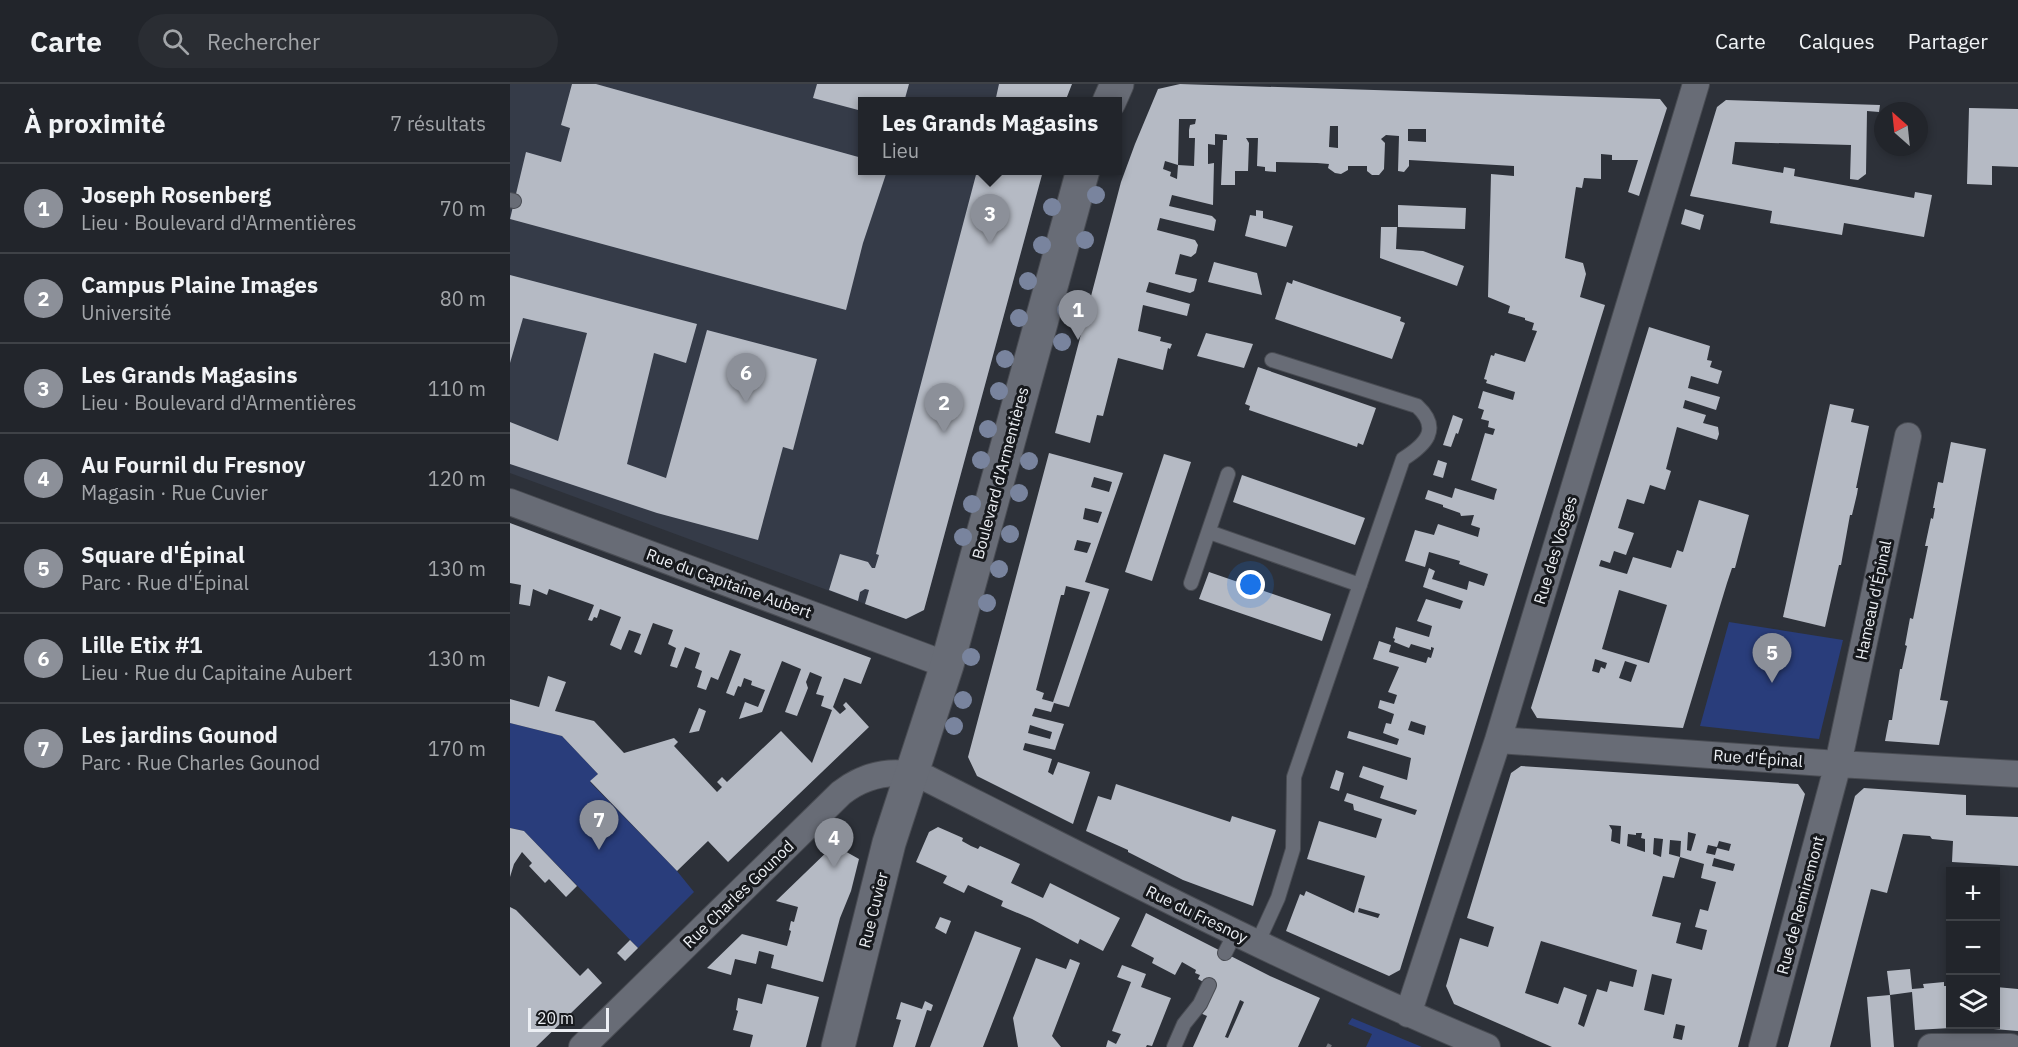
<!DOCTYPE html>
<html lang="fr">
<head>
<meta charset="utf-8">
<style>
	body { margin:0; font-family:"IBM Plex Sans",sans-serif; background:#2a2d33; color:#f1f3f6 }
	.controls { position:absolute; right:18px; bottom:18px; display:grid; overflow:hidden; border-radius:0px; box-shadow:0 3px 9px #0003 }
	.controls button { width:54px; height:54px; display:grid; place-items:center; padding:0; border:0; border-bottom:2px solid #3f4247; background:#22252b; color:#f1f3f6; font:30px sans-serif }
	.compass { position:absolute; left:1364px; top:18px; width:54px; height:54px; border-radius:50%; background:#22252b; box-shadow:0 3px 9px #0003; rotate:333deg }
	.scale { position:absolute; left:18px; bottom:15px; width:81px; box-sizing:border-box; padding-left:6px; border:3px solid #eceff4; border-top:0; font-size:16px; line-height:21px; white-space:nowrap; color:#eceff4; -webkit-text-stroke:4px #17191d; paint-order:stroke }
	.you { position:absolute; left:741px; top:501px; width:21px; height:21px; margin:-15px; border:4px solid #fff; border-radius:50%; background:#1a73e8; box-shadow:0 0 0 9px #1a73e833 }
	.badge { display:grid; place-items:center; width:39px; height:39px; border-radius:50%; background:#8c9099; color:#fff; font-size:20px; font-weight:700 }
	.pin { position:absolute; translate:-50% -50px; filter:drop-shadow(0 2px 3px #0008) }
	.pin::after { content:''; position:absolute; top:32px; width:21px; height:18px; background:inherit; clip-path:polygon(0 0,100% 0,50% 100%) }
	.popup { position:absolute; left:348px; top:13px; width:264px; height:78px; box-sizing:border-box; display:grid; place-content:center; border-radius:0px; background:#22252b; filter:drop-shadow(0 2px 4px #0005); font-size:20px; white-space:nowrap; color:#a2a5a9 }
	.popup b { font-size:22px; color:#f1f3f6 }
	.popup::after { content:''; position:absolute; left:50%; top:100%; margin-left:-12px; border:12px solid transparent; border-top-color:#22252b }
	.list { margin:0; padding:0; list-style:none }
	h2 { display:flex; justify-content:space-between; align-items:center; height:78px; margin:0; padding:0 24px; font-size:26px }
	h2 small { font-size:20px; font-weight:400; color:#a2a5a9 }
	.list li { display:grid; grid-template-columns:39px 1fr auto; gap:18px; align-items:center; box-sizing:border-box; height:90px; padding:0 24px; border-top:2px solid #3f4247 }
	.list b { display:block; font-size:22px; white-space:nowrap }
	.list p { margin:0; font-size:20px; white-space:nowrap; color:#a2a5a9 }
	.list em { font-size:20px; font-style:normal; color:#a2a5a9 }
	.icon { flex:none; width:33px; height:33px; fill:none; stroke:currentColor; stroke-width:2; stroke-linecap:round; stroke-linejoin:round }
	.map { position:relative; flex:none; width:1508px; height:963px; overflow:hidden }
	header { display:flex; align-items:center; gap:36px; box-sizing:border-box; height:84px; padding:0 30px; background:#22252b; border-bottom:2px solid #3f4247 }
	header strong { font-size:28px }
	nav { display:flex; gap:33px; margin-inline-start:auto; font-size:21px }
	.search { width:420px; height:54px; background:#2a2d33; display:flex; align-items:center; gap:15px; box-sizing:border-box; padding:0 21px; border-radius:33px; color:#a2a5a9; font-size:22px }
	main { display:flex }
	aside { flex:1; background:#22252b }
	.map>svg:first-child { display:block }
	.built { fill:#353b48 }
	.green { fill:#293d7b }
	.building { fill:#b5bac4; fill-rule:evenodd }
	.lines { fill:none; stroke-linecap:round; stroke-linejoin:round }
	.service-casing { stroke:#494c53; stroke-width:16 }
	.minor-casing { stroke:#494c53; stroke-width:28 }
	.tertiary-casing { stroke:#494c53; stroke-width:35 }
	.path { stroke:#6e7279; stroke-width:4; stroke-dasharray:4.5 3; stroke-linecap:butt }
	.service { stroke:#686c76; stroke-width:14 }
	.minor { stroke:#686c76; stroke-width:26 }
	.tertiary { stroke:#686c76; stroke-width:33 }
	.tree { fill:#79849e }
	.labels { text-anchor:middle; stroke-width:6; stroke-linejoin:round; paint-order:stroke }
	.street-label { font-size:16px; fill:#eceff4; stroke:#17191d }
</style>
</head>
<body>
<header>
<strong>Carte</strong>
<div class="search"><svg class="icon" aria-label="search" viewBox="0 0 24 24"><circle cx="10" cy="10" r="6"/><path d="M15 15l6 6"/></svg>Rechercher</div>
<nav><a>Carte</a><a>Calques</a><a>Partager</a></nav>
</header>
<main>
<aside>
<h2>À proximité<small>7 résultats</small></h2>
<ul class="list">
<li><span class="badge">1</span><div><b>Joseph Rosenberg</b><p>Lieu · Boulevard d'Armentières</p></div><em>70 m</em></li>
<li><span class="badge">2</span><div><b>Campus Plaine Images</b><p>Université</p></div><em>80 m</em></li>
<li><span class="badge">3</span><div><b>Les Grands Magasins</b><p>Lieu · Boulevard d'Armentières</p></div><em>110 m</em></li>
<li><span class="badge">4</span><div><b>Au Fournil du Fresnoy</b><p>Magasin · Rue Cuvier</p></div><em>120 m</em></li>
<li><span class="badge">5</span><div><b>Square d'Épinal</b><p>Parc · Rue d'Épinal</p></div><em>130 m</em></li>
<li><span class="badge">6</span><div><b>Lille Etix #1</b><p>Lieu · Rue du Capitaine Aubert</p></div><em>130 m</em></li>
<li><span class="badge">7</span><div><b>Les jardins Gounod</b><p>Parc · Rue Charles Gounod</p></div><em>170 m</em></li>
</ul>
</aside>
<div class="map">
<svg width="1508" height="963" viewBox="0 0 1508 963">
	<rect width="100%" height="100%" fill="#2d3139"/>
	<path class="built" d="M0 0H562L555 17 352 18V86L533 87 414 526 396 535 0 389Z"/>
	<path class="green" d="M1219 538 1333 556 1309 655 1190 642Z
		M0 639 52 652 88 690 80 698 167 787 184 808 128 864 14 747 0 744Z
		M842 934 912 963H856L862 950 838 940Z"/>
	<path class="building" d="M62 0H86L352 74V87H377L353 159 336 226 0 135 16 68 51 78 60 44 51 41Z
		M307 0H399L394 18H352V27L303 14Z
		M489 0H562L555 18H485Z
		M670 0 1150 15 1157 24 1129 112 1118 108 1128 76H1102V71L1091 70V95L1074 94 1072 104 1066 103 1055 174 1073 179 1076 190 1070 213 1095 221 890 886 879 892 776 847 790 810 794 812 796 807 844 829 855 792 797 775 809 737 866 754 872 735 844 726 843 720 834 717 837 709 905 731 907 726 870 714 874 702 849 693 853 682 897 696 901 674 837 654 839 647 887 661 889 655 873 649 876 639 881 640 884 630 868 624 870 616 884 620 887 611 878 608 889 583 863 575 869 557 881 561 879 568 916 579 918 573 921 574 924 564 921 563V566L901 560 899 564 884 558 885 555 883 554 886 543 919 553 922 542 907 537 916 515 950 525 953 517 913 503 919 484 925 487 922 495 957 506 959 497 974 502 978 490 949 480 950 477 919 468 915 483 895 477 905 446 924 451 928 440 968 453 970 444 961 441 964 431 951 432 950 429 933 423V421L915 415 918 406 942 414 945 404 984 416 985 411 987 405 961 396 975 349 983 351 985 345 978 343 979 337 971 335 974 326 968 324 973 307 1003 316 1005 308 976 299 977 296 974 295 981 271 984 272 985 269 1015 278 1027 247 1022 246 1024 239 1015 236V234L998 229 1000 222 978 213 981 90 1004 92V82L899 76V82L894 88 888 87 889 52 876 51 871 55 875 59 874 85 869 91H862L857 87V82H838V86L831 90 825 89 818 84 819 80 807 79 766 78V88L755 87V83L747 82 748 54H736L739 59 738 87H725V101H711L713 56H717V51L705 50V61L698 60V80L704 79 703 121 662 111 659 122 702 132 706 136 704 147 650 134 647 146 685 156 688 161 686 169 681 173 670 170 665 190 687 195 684 207 680 209 639 198 636 208 680 220 677 232 633 221 628 247 651 253 650 257 662 260 660 265 658 264 653 286 608 274 593 332 587 331 580 359 545 349 611 98 625 60 648 5ZM669 35H686L685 40 680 41 679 46V54H685L684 82 668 81ZM820 42H828V64L819 63ZM898 45H916V58L898 57ZM655 77 668 81 667 95 660 92 661 88 653 85ZM901 637 916 642 914 651 898 646ZM849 824 870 830 868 834 848 828Z
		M1216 16 1370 21 1369 28 1357 27 1356 90 1348 96 1340 95 1341 61 1225 58 1222 80 1273 89 1274 83 1285 85 1284 92 1404 114 1405 108 1422 111 1414 153 1334 139 1332 151 1260 139 1262 127 1180 112 1207 23Z
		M1459 24 1508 25V83L1482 82V101L1457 100Z
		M467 87H533L414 526 396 535 355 520 359 506 355 505 350 508 348 517 319 506 330 470 358 478 362 484H365L369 471 366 470Z
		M888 121 956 124 955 145 888 143Z
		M1175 125 1194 131 1190 146 1171 140Z
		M746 126 753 127V134L783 142 776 163 735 152 740 131 746 132Z
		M871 143H887L886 165 913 167 954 182 947 202 870 174Z
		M704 178 747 189 752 211 698 198Z
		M0 191 187 240 176 279 144 269 117 380 156 394 197 246 307 275 283 366 273 363 248 456 147 429 0 380V338L48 357 77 249 13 234 0 279Z
		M783 196 891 233 890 237 895 239 882 275 765 235 777 198 782 200Z
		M1139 243 1200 262 1197 276 1202 277 1200 283 1212 287 1208 300 1181 292 1178 304 1210 313 1206 326 1175 316 1173 324 1196 331 1193 339 1208 343 1209 350 1207 356 1167 343 1156 385 1161 387 1155 406 1140 401 1134 420 1117 415 1108 444 1124 449 1116 471 1104 467 1100 479 1091 476 1089 482 1117 490 1123 473 1161 484 1167 466 1173 468 1189 416 1239 431 1225 484H1222L1217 499 1173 644 1027 634 1021 624ZM1109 506 1157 521 1139 579 1092 565ZM1085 575 1097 579 1095 585 1091 583 1089 589 1082 587ZM1115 577 1127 581 1121 598 1109 594Z
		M696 249 743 260 734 284 687 272Z
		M748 283 866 324 853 361 848 359 847 363 739 326 740 322 735 320Z
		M1320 320 1344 325 1341 338 1359 342 1346 404H1348L1347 410 1342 431H1340L1331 481H1329L1315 543 1273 533Z
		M943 331 953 335 948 350 946 349 941 363 933 361Z
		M1441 358 1476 365 1430 616 1438 617 1429 661 1375 657 1379 636H1382L1390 585H1392L1396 566 1397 562 1395 561 1400 534 1403 535 1418 462H1415L1421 434 1423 435 1425 424H1423L1428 398 1433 399Z
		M539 369 613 389 575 498 599 505 559 623 544 619 541 628 525 624 522 632 554 640 548 657 545 666 515 659 513 666 542 675 538 688 543 691 548 678 580 688 563 740 467 692 458 673ZM584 393 602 398 599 408 581 403ZM575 424 592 428 588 439 573 435ZM567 456 581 459 577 469 564 466ZM556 502 580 508 543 618 532 615 534 609 526 606 551 511H554ZM520 641 542 648 540 655 518 649Z
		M654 370 681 378 642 497 615 488Z
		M928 376 937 379 933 394 923 391Z
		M732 391 855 434 845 461 723 418Z
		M0 439 361 574 351 600 334 594 323 623 330 630 336 625 333 621 336 618 359 643 218 778 198 757 167 787 80 697 88 690 52 652 0 639V615L29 623 38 592 56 598 45 627 84 637 114 669 164 654 168 658 164 662 207 708 212 703 207 698 212 693 217 698 271 647 302 679 322 626 311 622 314 612 306 610 312 593 300 588 296 598 298 604 287 632 275 628 291 585 272 577 252 628 229 635 235 618 248 623 255 606 241 601 242 597 234 594 231 603 228 602 224 612 216 609 231 570 220 566 208 596 201 593 196 606 187 603 192 587 185 584 190 569 175 563 167 584 160 582 166 564 158 560 163 546 143 539 131 571 124 568 131 550 119 546 111 566 100 561 111 533 90 525 87 534 84 533 82 537 78 536 84 521 39 505 37 511 23 505 20 522 9 520 11 501 0 499Z
		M699 488 821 530 812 557 689 515Z
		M189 624 196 627 189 647 179 649Z
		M1011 682 1288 700 1295 710 1228 963H1042L944 920 936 902 950 854 978 863 984 843 957 834 1001 689ZM1099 741 1111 742 1110 760 1101 757 1102 746ZM1178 748 1186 750 1181 767 1177 766ZM1126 749H1132L1131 754 1135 755V768L1117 762 1118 750 1126 751ZM1144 754 1153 755 1151 773 1143 770ZM1160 756 1171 757 1170 773 1194 780 1191 794 1206 798 1198 827 1190 825 1185 843 1197 846 1192 866 1166 859 1171 839 1142 832 1153 792 1164 794 1170 773 1159 770ZM1209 757 1221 760 1219 767 1207 764 1205 771 1196 769 1198 761 1207 763ZM1204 774 1225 780 1223 787 1202 782ZM1031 857 1127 886 1123 903 1100 897 1097 908 1087 905 1074 943 1068 940 1077 911 1054 903 1048 920 1015 909ZM1142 890 1162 895 1154 931 1134 926ZM1166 940 1175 942 1172 956 1163 954Z
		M826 686 834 689 829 707 820 704Z
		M606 700 720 738 722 732 766 746 743 822 673 796 618 768V766L576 747 588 712 601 716Z
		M1354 704 1456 711V731L1508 733V782L1442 778 1443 757 1422 755 1420 752 1393 750 1377 809 1361 805 1320 963H1278L1345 712Z
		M428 743 453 754 452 757 461 762 468 765 470 762 510 780 501 799 533 814 540 799 610 834 593 867 570 855 568 860 522 835 491 822 493 817 458 801 454 809 433 799 437 792 406 778 419 748Z
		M0 744 14 747 67 802 56 813 39 795 35 799 19 782 22 779 12 768 4 780 0 793Z
		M324 761 349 775 341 807 330 834 313 898 261 884 264 871 249 867 246 880 225 875 221 891 197 884 232 850 277 862 281 847 279 846 281 837 284 838 288 823 266 817Z
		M0 823 6 826 70 892 78 884 92 899 26 963H0Z
		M636 829 760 892 810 914 788 963H683L697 932 688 928 702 903 688 895 690 891 685 889 686 886 672 878 665 891 642 879 644 874 621 862ZM730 916 734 918 718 954 715 953Z
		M430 833 441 837 436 850 425 844Z
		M465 847 511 864 492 914 473 963H420Z
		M120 856 128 864 115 877 107 869Z
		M526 874 556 885 560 875 570 879 542 952 551 963H508L503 934Z
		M612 881 636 890 631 903 661 914 642 962 637 961 636 963H596L598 956 606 960 611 950 602 947 621 898 607 893Z
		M1400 885 1402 905 1414 904 1413 900 1434 898V902H1440V940H1486V903L1508 905V947L1459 943 1405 946 1402 908 1380 911 1377 887Z
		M257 900 309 913 296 963H240L243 951 223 946 228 927 226 926 228 914 252 920Z
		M1380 911 1384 963H1361L1357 913Z
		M415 917 423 921 421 927 417 926 405 963H383L391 936 386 935 391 918 412 925Z"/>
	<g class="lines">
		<g class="service-casing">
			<path id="service" d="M0 116 4 117
				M699 448 850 501
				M681 499 718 390
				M747 860 768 814 783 765 784 693 893 375C915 361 932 345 907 322L762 276
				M715 869 725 849
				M664 963 674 940 690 920 699 901"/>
		</g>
		<g class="minor-casing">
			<path id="minor" d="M0 418 437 581
				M988 656 1328 680 1508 690
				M898 930 988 656 1186 0
				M72 963 331 709C357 689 386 684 418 695 602 788 786 883 977 963
				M1252 963 1328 680 1398 352
				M1421 963H1501"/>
		</g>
		<g class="tertiary-casing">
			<path id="tertiary" d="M599 18 607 0
				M328 963 379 759 437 581 573 86"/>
		</g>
		<path class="path" d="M817 961 821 963"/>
		<use href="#service" class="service"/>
		<use href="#minor" class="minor"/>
		<use href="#tertiary" class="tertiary"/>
	</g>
	<g class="tree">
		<circle cx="586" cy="111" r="9"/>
		<circle cx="542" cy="123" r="9"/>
		<circle cx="575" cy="156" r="9"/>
		<circle cx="532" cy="161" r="9"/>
		<circle cx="518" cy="197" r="9"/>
		<circle cx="556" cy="226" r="9"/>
		<circle cx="509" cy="234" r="9"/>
		<circle cx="552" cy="258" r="9"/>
		<circle cx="495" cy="275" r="9"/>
		<circle cx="489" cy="307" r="9"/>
		<circle cx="478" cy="345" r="9"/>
		<circle cx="471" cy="376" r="9"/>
		<circle cx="519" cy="377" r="9"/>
		<circle cx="509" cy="409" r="9"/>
		<circle cx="462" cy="420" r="9"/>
		<circle cx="500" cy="450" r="9"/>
		<circle cx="453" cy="453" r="9"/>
		<circle cx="489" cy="485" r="9"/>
		<circle cx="477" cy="519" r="9"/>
		<circle cx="461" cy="573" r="9"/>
		<circle cx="453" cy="616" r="9"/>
		<circle cx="444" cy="642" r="9"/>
	</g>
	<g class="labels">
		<g class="street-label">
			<text transform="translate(490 389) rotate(-75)" y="6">Boulevard d'Armentières</text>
			<text transform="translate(1045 466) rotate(-73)" y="6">Rue des Vosges</text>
			<text transform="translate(219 499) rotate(20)" y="6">Rue du Capitaine Aubert</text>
			<text transform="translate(1363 516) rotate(-78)" y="6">Hameau d'Épinal</text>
			<text transform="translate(1248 674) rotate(4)" y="6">Rue d'Épinal</text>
			<text transform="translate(228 810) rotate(-44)" y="6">Rue Charles Gounod</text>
			<text transform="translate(1290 821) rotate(-75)" y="6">Rue de Remiremont</text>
			<text transform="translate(363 826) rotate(-76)" y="6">Rue Cuvier</text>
			<text transform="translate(687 830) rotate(26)" y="6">Rue du Fresnoy</text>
		</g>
	</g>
</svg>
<div class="controls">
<button>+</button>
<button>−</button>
<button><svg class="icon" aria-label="layers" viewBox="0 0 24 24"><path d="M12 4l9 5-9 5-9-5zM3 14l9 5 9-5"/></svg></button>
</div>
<svg class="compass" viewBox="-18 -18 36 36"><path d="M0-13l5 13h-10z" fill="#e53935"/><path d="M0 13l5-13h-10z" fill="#a2a5a9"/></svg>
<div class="scale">20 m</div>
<div class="you"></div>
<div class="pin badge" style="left:568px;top:256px">1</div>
<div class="pin badge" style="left:434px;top:349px">2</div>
<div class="pin badge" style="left:480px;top:160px">3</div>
<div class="popup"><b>Les Grands Magasins</b>Lieu</div>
<div class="pin badge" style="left:324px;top:784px">4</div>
<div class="pin badge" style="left:1262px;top:599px">5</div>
<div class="pin badge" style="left:236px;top:319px">6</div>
<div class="pin badge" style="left:89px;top:766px">7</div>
</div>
</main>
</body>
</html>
